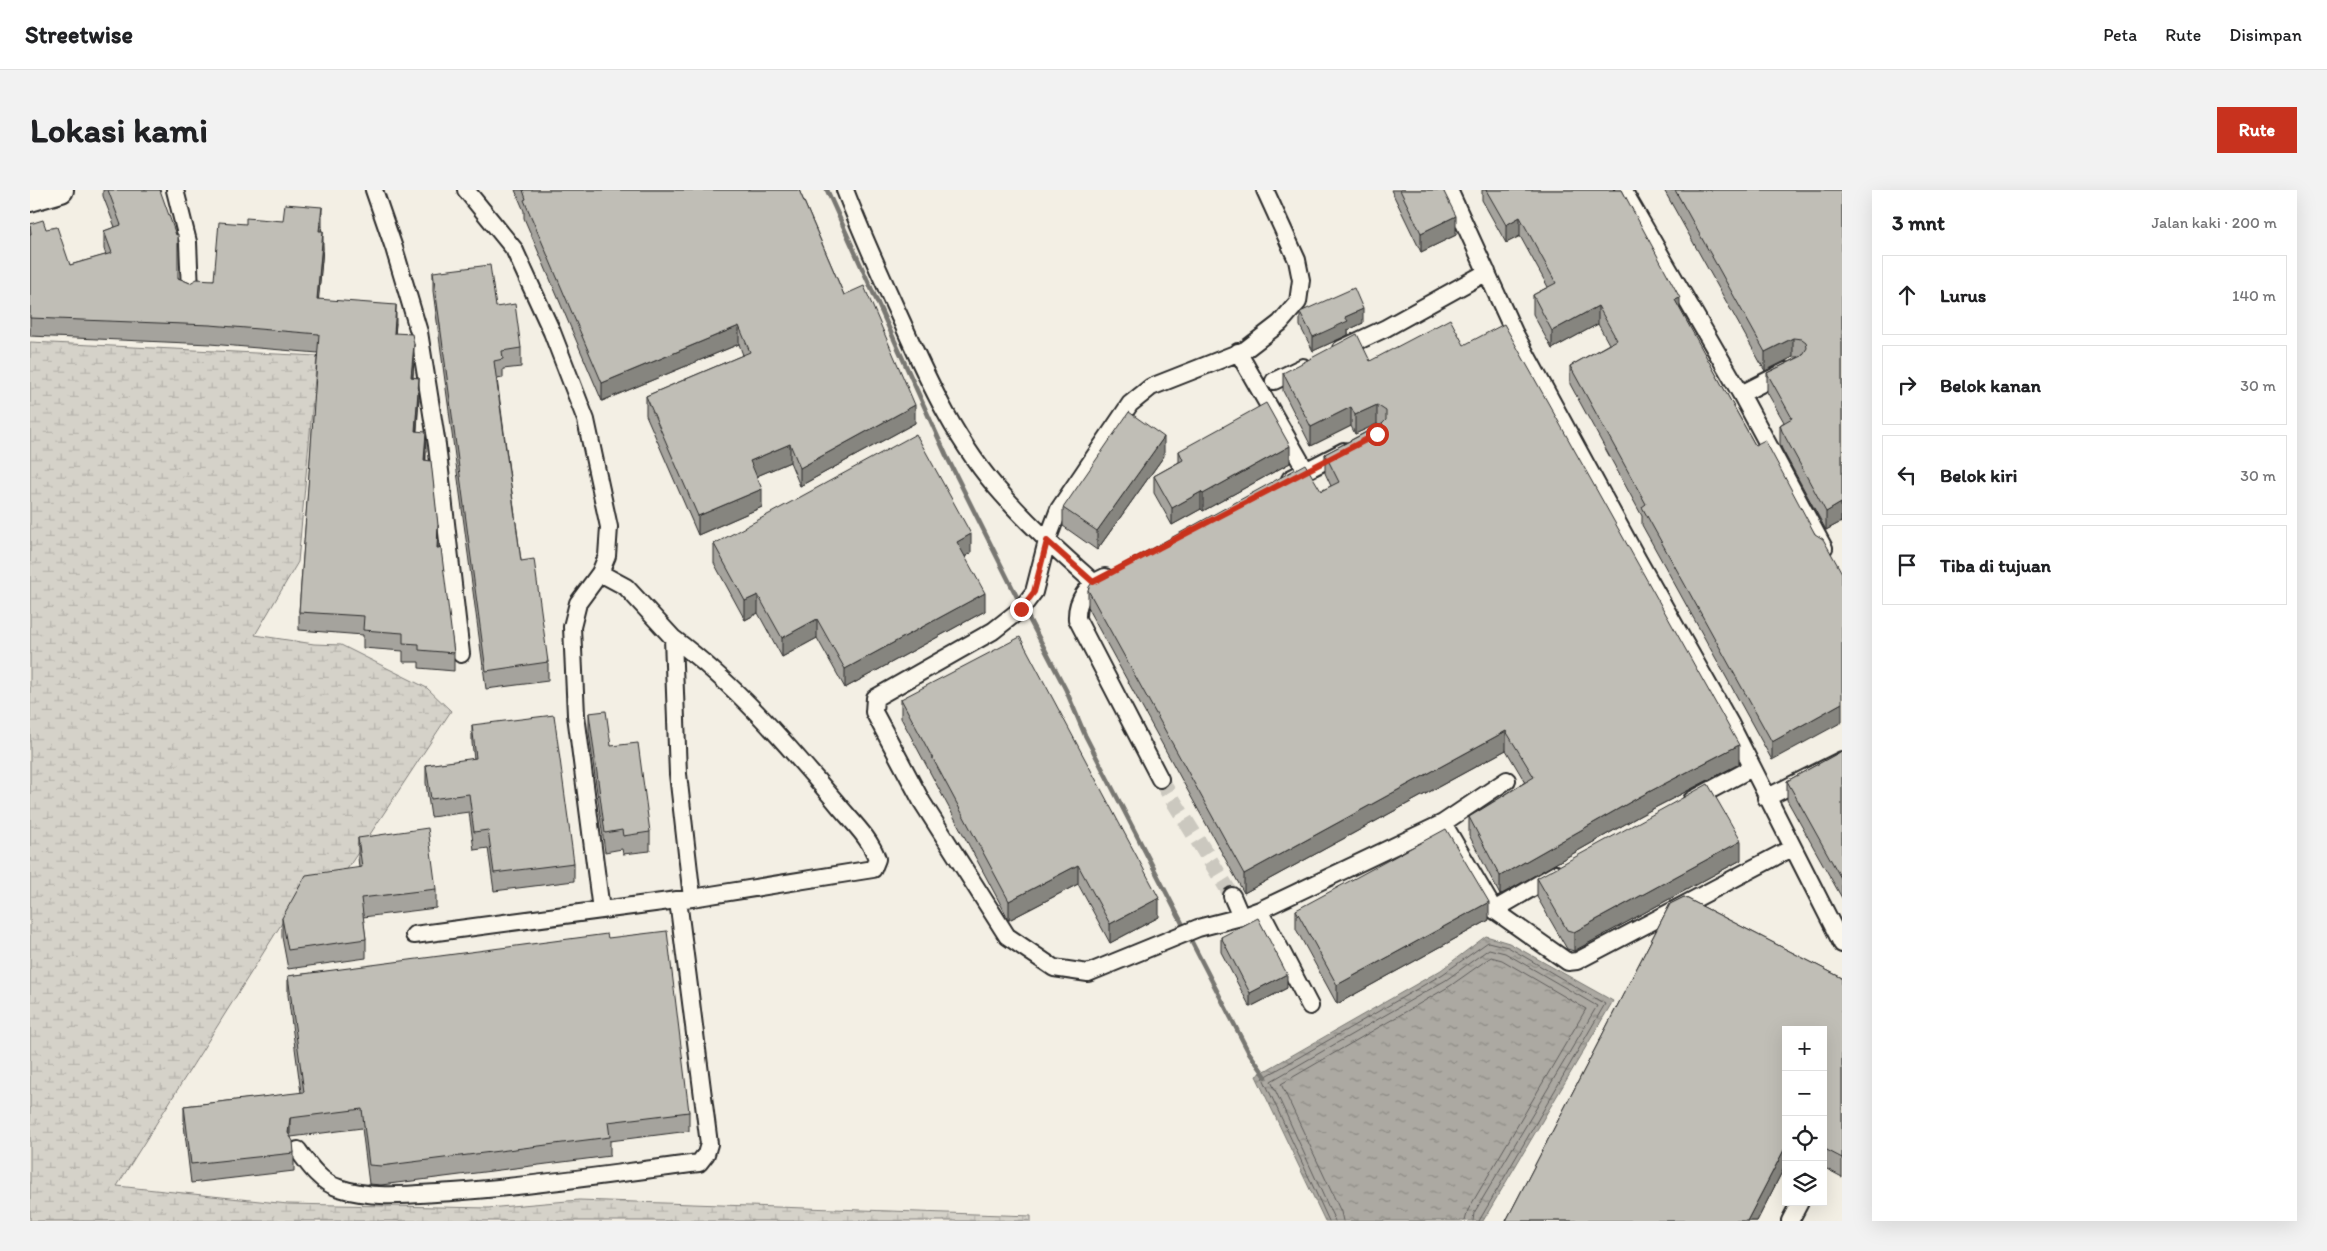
<!DOCTYPE html>
<html lang="id">
<head>
<meta charset="utf-8">
<style>
	body { margin:0; font-family:Itim,sans-serif; background:#f2f2f2; color:#202124 }
	.controls { position:absolute; right:15px; bottom:15px; display:grid; overflow:hidden; border-radius:0px; box-shadow:0 5px 20px #0002 }
	.controls button { width:45px; height:45px; display:grid; place-items:center; padding:0; border:0; border-bottom:1px solid #e0e0e0; background:#fff; color:#202124; font:25px sans-serif }
	.stop { position:absolute; width:15px; height:15px; margin:-11px; border:4px solid #c8321e; border-radius:50%; background:#fff }
	.stop.end { background:#c8321e; border-color:#fff; box-shadow:0 1px 5px #0008 }
	.list { margin:0; padding:0; list-style:none }
	h2 { display:flex; justify-content:space-between; align-items:center; height:65px; margin:0; padding:0 20px; font-size:21px }
	h2 small { font-size:16px; font-weight:400; color:#757577 }
	.list li { display:grid; grid-template-columns:32px 1fr auto; gap:15px; align-items:center; box-sizing:border-box; height:80px; margin:0 10px 10px; padding:0 10px; border:1px solid #e0e0e0; border-radius:0px }
	.list b { display:block; font-size:19px; white-space:nowrap }
	.list em { font-size:16px; font-style:normal; color:#757577 }
	.icon { flex:none; width:28px; height:28px; fill:none; stroke:currentColor; stroke-width:2; stroke-linecap:round; stroke-linejoin:round }
	.map { position:relative; flex:none; width:1812px; height:1031px; overflow:hidden; border-radius:0px }
	header { display:flex; align-items:center; gap:30px; box-sizing:border-box; height:70px; padding:0 25px; background:#fff; border-bottom:1px solid #e0e0e0 }
	header strong { font-size:24px }
	nav { display:flex; gap:28px; margin-inline-start:auto; font-size:18px }
	.intro { display:flex; align-items:center; justify-content:space-between; box-sizing:border-box; height:120px; padding:0 30px }
	h1 { margin:0; font-size:35px }
	.button { padding:12px 22px; border-radius:0px; background:#c8321e; color:#fff; font-size:18px; font-weight:700 }
	main { display:flex; gap:30px; padding:0 30px }
	aside { flex:1; background:#fff; border-radius:0px; box-shadow:0 5px 20px #0002 }
	.map>svg:first-child { display:block }
	.wetland { fill:url(#wetland-marsh); stroke:#807e7a }
	.water { fill:url(#water-ripples); stroke:#787772 }
	.lines { fill:none; stroke-linecap:round; stroke-linejoin:round }
	.shore { stroke:#5f5d5b; stroke-width:1 }
	.stream { stroke:#787772; stroke-width:4.5 }
	.minor-tunnel { stroke:#cbc8bf; stroke-width:16; stroke-dasharray:16 8; stroke-linecap:butt }
	.minor-casing { stroke:#2b2b2b; stroke-width:20 }
	.highway-casing { stroke:#2b2b2b; stroke-width:28 }
	.minor { stroke:#fbf7ec; stroke-width:16 }
	.highway { stroke:#fbf7ec; stroke-width:24 }
	.wall { fill:#a5a39d; stroke:#2b2b2b }
	.shaded-wall { fill:#86857f; stroke:#2b2b2b }
	.building { fill:#c0beb6; stroke:#2b2b2b }
	.route { stroke:#c8321e; stroke-width:6 }
</style>
</head>
<body>
<header>
<strong>Streetwise</strong>
<nav><a>Peta</a><a>Rute</a><a>Disimpan</a></nav>
</header>
<div class="intro"><h1>Lokasi kami</h1><a class="button">Rute</a></div>
<main>
<div class="map">
<svg width="1812" height="1031" viewBox="0 0 1812 1031">
	<defs>
		<pattern id="wetland-marsh" width="20" height="14" patternUnits="userSpaceOnUse" patternTransform="scale(1.25)"><rect width="20" height="14" fill="#d5d2c9"/><path d="M1 5h8M5 5V1M11 12h8M15 12V8" fill="none" stroke="#b7b4ad"/></pattern>
		<pattern id="water-ripples" width="26" height="14" patternUnits="userSpaceOnUse" patternTransform="scale(1.25)"><rect width="26" height="14" fill="#aca9a2"/><path d="M2 4q2-2 4 0t4 0M15 11q2-2 4 0t4 0" fill="none" stroke="#8c8a84"/></pattern>
	</defs>
	<rect width="100%" height="100%" fill="#f3efe4"/>
	<filter id="ink" filterUnits="userSpaceOnUse"><feTurbulence type="fractalNoise" baseFrequency=".02" numOctaves="2"/><feDisplacementMap in="SourceGraphic" scale="10" xChannelSelector="R" yChannelSelector="G"/><feConvolveMatrix kernelMatrix="1 2 1 2 8 2 1 2 1" color-interpolation-filters="sRGB"/></filter>
	<g filter="url(#ink)">
		<path class="wetland" d="M0 152 287 166 268 372 225 445 284 454 311 455 397 498 421 521 312 687 274 698 87 996 258 1014 458 1018 549 1010 1001 1026V1031H0Z"/>
		<path class="water" d="M1456 746 1479 753 1583 811 1453 1031H1295L1226 886 1411 780Z"/>
		<g class="lines">
			<path class="shore" d="M1299 1031 1233 888 1413 784 1458 752 1478 757 1575 814 1449 1031
				M1305 1031 1241 891 1416 790 1459 759 1475 763 1567 816 1444 1023 1443 1031
				M1313 1031 1311 1022 1251 894 1420 796 1461 767 1472 770 1556 819 1438 1020 1435 1031"/>
			<path class="stream" d="M797 0 916 265 990 413
				M994 419 1036 500 1055 545 1218 861 1236 887"/>
			<path class="minor-tunnel" d="M1130 589 1202 706"/>
			<g class="minor-casing">
				<path id="minor" d="M145 0 158 52 160 101
					M344 0 364 58 389 142 407 255 431 464
					M436 0 484 59 522 142 556 230 579 337 577 366 570 383 548 413 542 437 546 525 571 720
					M815 0C832 45 852 88 872 132 899 193 928 256 973 305 1000 336 1032 364 1063 392
					M1419 0 1484 142 1608 370 1701 535 1812 754
					M1593 0 1711 204 1794 358
					M1311 159 1356 138 1457 82
					M1208 162 1276 281
					M1244 191 1273 177
					M1711 204 1756 181
					M1260 289 1314 261
					M570 383 596 397 643 448 648 584 662 708
					M1075 387C1058 394 1046 410 1047 429L1130 589
					M1736 608 1812 570
					M1662 610 1722 578
					M1413 633 1464 720 1538 772 1547 771 1762 658
					M1202 706 1211 727 1230 720 1413 633 1477 590
					M1230 720 1280 816
					M1464 720 1526 684
					M1211 727 1168 738 1058 783 1024 778 977 746 892 612 844 522 845 508 963 441 991 419 1004 402 1017 351 1029 319 1100 214 1121 197 1215 160 1250 133 1268 112 1271 90 1267 70 1235 0
					M384 745 662 708 843 679 847 669C840 647 819 629 805 611 755 552 705 494 643 448
					M268 960C278 974 291 993 309 998 345 1010 385 1004 423 1002 505 996 587 983 669 973L676 964 679 954 648 710
					M1760 1031 1770 1012"/>
			</g>
			<g class="highway-casing">
				<path id="highway" d="M0 9 31 0"/>
			</g>
			<use href="#minor" class="minor"/>
			<use href="#highway" class="highway"/>
		</g>
		<path class="wall" d="M73 0H130L148 88 160 93 184 90 216 34 292 36 291 41 293 59 288 109 366 133 365 143 384 172 383 187 389 207 387 241 396 261V270L408 358 424 463V481L389 478V472H373V461L333 458V445L269 440V422L288 163 180 154 0 146V34L16 39 40 75 76 65 74 59V41L85 37 73 6Z
			M485 0H769L814 105 885 233 770 296 760 272 727 286 732 317 668 345 616 225V206L713 165 709 154 572 211 494 28V21Z
			M1361 0H1413L1426 45 1391 62Z
			M1452 0H1592L1650 120 1725 255 1785 344 1742 570 1612 335V326L1540 194V176L1579 154 1568 134 1522 159 1503 124V105L1518 97 1490 46 1476 53 1452 10Z
			M1634 0H1812V334L1811 332 1796 340 1752 259 1750 254V235L1754 232 1737 202V183L1769 167H1763L1735 181Z
			M403 82 466 117 491 158V177L473 179V188L467 189 491 371 518 472V491L456 499 403 101Z
			M1270 122 1333 133 1318 140V145L1283 161 1270 136Z
			M1434 155 1709 574 1611 625 1470 705 1439 645V627L1495 592 1476 560 1214 703 1058 419V400L1291 301 1301 296 1295 283V264L1349 235 1347 234 1325 244 1321 236 1281 256 1253 201V183L1340 171Z
			M1149 261 1260 273 1173 321 1171 319 1142 335 1124 303V286L1149 272Z
			M1134 266 1067 360 1033 336V318Z
			M684 354 941 363 935 367 955 421 815 498 787 448 752 467 728 423 715 430 684 373Z
			M871 509 1129 727 1080 753 1048 694 979 730 871 528Z
			M559 523 581 556 620 642V661L593 664 592 659 575 662 559 542Z
			M442 535 544 673V691L464 701 458 658 444 660 439 622 401 627 396 593V575L444 569 442 553Z
			M1812 561V708L1757 610V591Z
			M328 648 406 699V718L333 727 336 749V768L258 779 252 747V728L329 678 328 667Z
			M1711 670 1544 761 1537 759 1507 707V688Z
			M1654 707 1812 788V987L1793 977V840H1756V974L1727 1031H1476L1640 714Z
			M1266 720 1459 730 1307 814 1266 739Z
			M1191 747 1257 798 1220 817 1191 762Z
			M578 748 659 922V941L580 951V966L351 995 339 994 332 938 261 947 264 963V981L161 993 154 935V916L271 903 258 805V786Z"/>
		<path class="shaded-wall" d="M292 17V36L289 59V41Z
			M1426 26V45L1391 62V43Z
			M1490 27V46L1476 53V35Z
			M293 41V59L287 127V109Z
			M1650 108V126L1645 110Z
			M366 115V133L364 161V143Z
			M1568 116V134L1522 159V141Z
			M1333 119V133L1318 140V145L1283 161V147L1315 127Z
			M709 136V154L572 211V193Z
			M1763 148V167L1735 181V162Z
			M384 154V172L381 205V187Z
			M389 188V207L385 260V241Z
			M885 215V233L770 296V278Z
			M1347 215V234L1325 244V225Z
			M1321 217V236L1281 256V237Z
			M396 242V261L394 289V270Z
			M1134 247V266L1067 360V341Z
			M760 254V272L720 289V271Z
			M1260 256V273L1173 321V304Z
			M732 299V317L668 345V326Z
			M1171 302V319L1142 335V318Z
			M1811 313V332L1796 340V322Z
			M408 335V353L407 376V358Z
			M941 344V363L927 371V352Z
			M955 403V421L815 498V479Z
			M728 405V423L715 430V411Z
			M787 429V448L752 467V448Z
			M1812 513V532L1742 570V552Z
			M1476 541V560L1214 703V684Z
			M1709 555V574L1611 625 1470 705V686L1611 606Z
			M1711 651V670L1544 761V742Z
			M1048 675V694L979 730V711Z
			M1129 708V727L1080 753V734Z
			M1459 712V730L1307 814V795Z
			M1257 784V798L1220 817V803Z
			M260 928V947L258 943Z
			M1756 956V974L1727 1031H1717Z"/>
		<path class="building" d="M78 0H130L146 45 148 44V88L160 93 167 89 184 90 189 32 216 34V28L253 31 255 14 292 17 289 41H293L287 109 366 115 364 143 382 144 384 154 381 187 389 188 385 241 396 242 394 270 401 271 408 335 407 358H411L424 463 389 460V454L373 453V443L333 440 334 426 269 422 289 144 180 135 0 128V44H1L0 34 13 30 16 39 27 37 40 75 82 63 74 41 91 35Z
			M493 0H769L814 105 834 96 885 215 770 278 760 254 720 271 732 299 668 326 616 206 720 162 709 136 572 193 494 10 496 9Z
			M1370 0H1413L1426 26 1391 43Z
			M1456 0H1592L1650 108 1645 110 1725 255 1735 250 1785 344 1793 349 1812 383V513L1742 552 1612 317 1616 314 1540 176 1587 150 1568 116 1522 141 1503 105 1526 93 1490 27 1476 35Z
			M1645 0H1812V315L1811 313 1796 322 1752 241 1750 235 1762 228 1737 183 1772 166 1777 158 1776 152 1772 149 1763 148 1735 162Z
			M460 75 466 117 485 114 491 158 472 161 473 169 464 171 491 371 504 369 518 472 456 481 403 82Z
			M1324 98 1333 119 1315 127 1318 131 1283 147 1270 122Z
			M1420 129 1434 155 1474 134 1709 555 1611 606 1470 686 1439 627 1504 587 1476 541 1214 684 1058 400 1059 397 1063 391 1275 274 1291 301 1309 292 1295 264 1352 234 1356 230V221L1347 215 1325 225 1321 217 1281 237 1253 183 1327 144 1340 171Z
			M1236 213 1260 256 1173 304 1171 302 1142 318 1124 286 1153 270 1149 261Z
			M1099 222 1134 247 1067 341 1033 318Z
			M886 244 941 344 927 352 955 403 815 479 787 429 752 448 728 405 715 411 684 354Z
			M990 447 1129 708 1080 734 1048 675 979 711 871 509Z
			M576 521 581 556 608 553 620 642 593 646 592 640 575 643 559 523Z
			M524 525 544 673 464 683 458 640 444 642 439 604 401 609 396 575 446 568 442 535Z
			M1812 561V690L1757 591Z
			M1678 594 1711 651 1544 742 1537 740 1507 688Z
			M398 638 406 699 331 708 336 749 258 760 252 728 276 685 332 677 328 648Z
			M1416 639 1459 712 1307 795 1266 720Z
			M1654 707 1812 788V968L1793 958V840H1756V956L1717 1031H1476L1640 714Z
			M1228 728 1257 784 1220 803 1191 747Z
			M637 741 659 922 578 932 580 947 351 976 339 975 332 919 260 928 258 943 263 951 264 963 161 974 154 916 274 902 258 786 577 744 578 748Z"/>
	</g>
	<g class="lines" filter="url(#ink)">
		<path class="route" d="M991 419 1004 402 1017 351 1063 392 1347 244"/>
	</g>
</svg>
<div class="controls">
<button>+</button>
<button>−</button>
<button><svg class="icon" aria-label="locate" viewBox="0 0 24 24"><circle cx="12" cy="12" r="6"/><path d="M12 2v4M12 18v4M2 12h4M18 12h4"/></svg></button>
<button><svg class="icon" aria-label="layers" viewBox="0 0 24 24"><path d="M12 4l9 5-9 5-9-5zM3 14l9 5 9-5"/></svg></button>
</div>
<div class="stop" style="left:1347px;top:244px"></div>
<div class="stop end" style="left:991px;top:419px"></div>
</div>
<aside>
<h2>3 mnt<small>Jalan kaki · 200 m</small></h2>
<ul class="list">
<li><svg class="icon" aria-label="ahead" viewBox="0 0 24 24"><path d="M12 20V5M6 11l6-6 6 6"/></svg><div><b>Lurus</b></div><em>140 m</em></li>
<li><svg class="icon" aria-label="right" viewBox="0 0 24 24"><path d="M7 20v-9h11M14 6l5 5-5 5"/></svg><div><b>Belok kanan</b></div><em>30 m</em></li>
<li><svg class="icon" aria-label="left" viewBox="0 0 24 24"><path d="M17 20v-9H6M10 6l-5 5 5 5"/></svg><div><b>Belok kiri</b></div><em>30 m</em></li>
<li><svg class="icon" aria-label="arrive" viewBox="0 0 24 24"><path d="M6 21V4h12l-3 4 3 4H6"/></svg><div><b>Tiba di tujuan</b></div></li>
</ul>
</aside>
</main>
</body>
</html>
